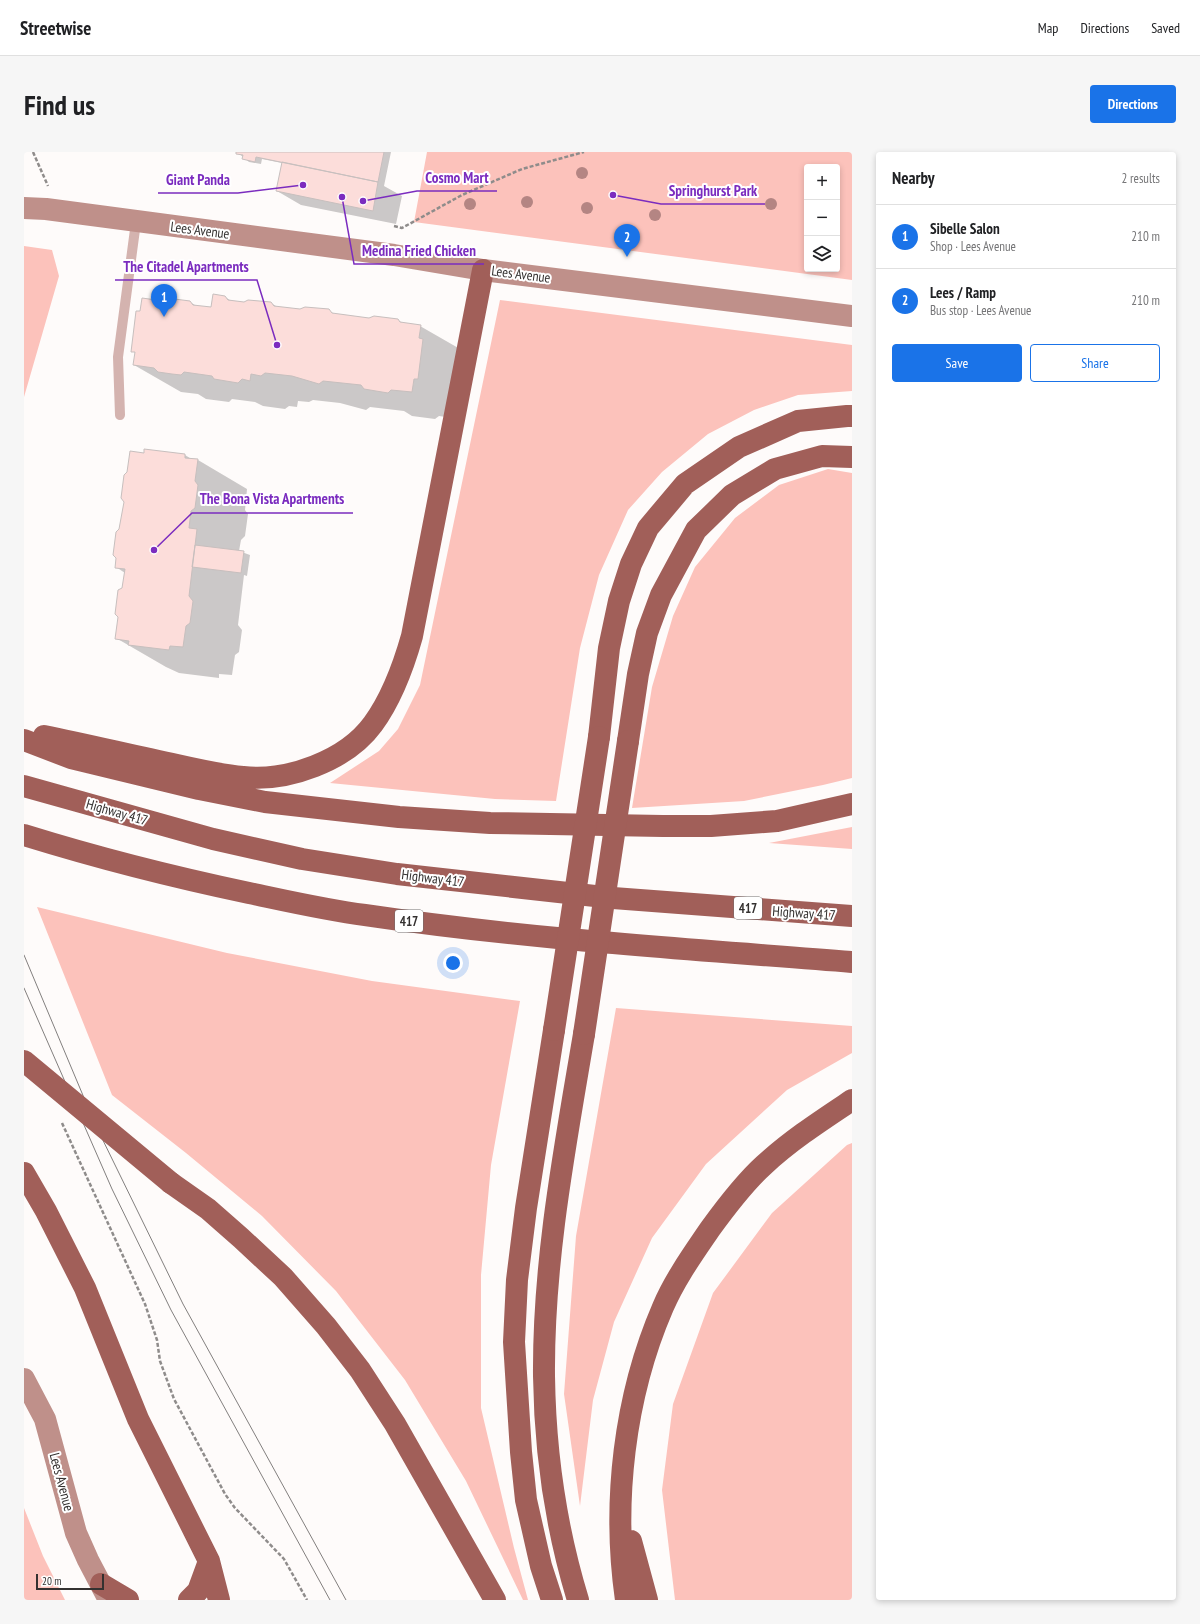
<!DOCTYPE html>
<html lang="en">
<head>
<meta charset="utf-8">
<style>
	body { margin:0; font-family:"PT Sans Narrow",sans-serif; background:#f6f6f6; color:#202124 }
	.controls { position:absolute; right:12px; top:12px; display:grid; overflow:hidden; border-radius:4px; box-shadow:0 2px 6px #0003 }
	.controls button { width:36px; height:36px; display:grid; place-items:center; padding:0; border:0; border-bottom:1px solid #e0e0e0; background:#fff; color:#202124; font:20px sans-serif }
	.scale { position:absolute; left:12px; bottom:10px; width:68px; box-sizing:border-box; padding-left:4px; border:2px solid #343130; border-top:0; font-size:11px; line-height:14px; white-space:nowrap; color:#343130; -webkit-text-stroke:3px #fff; paint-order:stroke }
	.you { position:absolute; left:429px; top:811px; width:14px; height:14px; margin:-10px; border:3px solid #fff; border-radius:50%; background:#1a73e8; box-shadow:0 0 0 6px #1a73e833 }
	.badge { display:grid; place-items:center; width:26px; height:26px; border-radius:50%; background:#1a73e8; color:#fff; font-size:13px; font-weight:700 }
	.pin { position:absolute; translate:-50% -33px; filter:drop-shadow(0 1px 2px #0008) }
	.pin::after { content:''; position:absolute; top:21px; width:14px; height:12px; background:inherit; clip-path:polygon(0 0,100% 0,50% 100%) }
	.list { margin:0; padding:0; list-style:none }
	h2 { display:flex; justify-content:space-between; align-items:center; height:52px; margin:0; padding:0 16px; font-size:17px }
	h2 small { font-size:13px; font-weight:400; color:#757577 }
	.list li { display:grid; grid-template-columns:26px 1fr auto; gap:12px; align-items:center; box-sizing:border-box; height:64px; padding:0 16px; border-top:1px solid #e0e0e0 }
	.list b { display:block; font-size:15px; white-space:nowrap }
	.list p { margin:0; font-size:13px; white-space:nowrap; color:#757577 }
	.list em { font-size:13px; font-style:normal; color:#757577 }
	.actions { display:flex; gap:8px; padding:12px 16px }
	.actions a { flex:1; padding:9px 0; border:1px solid #1a73e8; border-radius:4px; text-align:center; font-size:14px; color:#1a73e8 }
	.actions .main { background:#1a73e8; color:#fff }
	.icon { flex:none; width:22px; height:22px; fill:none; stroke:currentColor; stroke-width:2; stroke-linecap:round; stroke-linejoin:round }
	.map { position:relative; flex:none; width:828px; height:1448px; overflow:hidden; border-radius:4px }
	header { display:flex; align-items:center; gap:24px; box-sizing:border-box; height:56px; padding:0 20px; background:#fff; border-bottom:1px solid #e0e0e0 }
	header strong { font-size:19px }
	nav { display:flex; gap:22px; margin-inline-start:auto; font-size:14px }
	.intro { display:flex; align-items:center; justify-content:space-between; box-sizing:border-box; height:96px; padding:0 24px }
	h1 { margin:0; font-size:28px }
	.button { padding:10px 18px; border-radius:4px; background:#1a73e8; color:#fff; font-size:14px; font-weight:700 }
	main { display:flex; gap:24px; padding:0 24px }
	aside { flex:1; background:#fff; border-radius:4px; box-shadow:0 2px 6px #0003 }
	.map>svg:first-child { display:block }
	.green { fill:#fcc2bb; fill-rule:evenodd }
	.shadow { fill:#0003 }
	.building { fill:#fcddda; stroke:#c7bfbe }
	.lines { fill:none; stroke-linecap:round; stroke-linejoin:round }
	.path { stroke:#8f8c8b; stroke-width:2.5; stroke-dasharray:4 2; stroke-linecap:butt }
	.lane { stroke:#d4b3af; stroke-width:10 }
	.secondary { stroke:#bf908a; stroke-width:22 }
	.highway { stroke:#a15f59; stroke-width:22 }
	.tram { stroke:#827f7e; stroke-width:1 }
	.highway-bridge { stroke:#a15f59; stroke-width:22 }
	.tree { fill:#b48583 }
	.labels { text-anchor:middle; stroke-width:4; stroke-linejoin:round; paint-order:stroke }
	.shield { fill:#fff; stroke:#716f6e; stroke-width:1 }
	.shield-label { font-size:13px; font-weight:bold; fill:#343130 }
	.street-label { font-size:14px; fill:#343130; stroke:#fff }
	.leader { fill:none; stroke:#7b2cbf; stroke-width:1.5 }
	.callout-dot { fill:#7b2cbf; stroke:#fff; stroke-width:1.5 }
	.callout-label { font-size:15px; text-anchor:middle; font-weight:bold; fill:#7b2cbf; stroke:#fff; stroke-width:4; stroke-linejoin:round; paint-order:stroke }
</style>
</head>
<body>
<header>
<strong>Streetwise</strong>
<nav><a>Map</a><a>Directions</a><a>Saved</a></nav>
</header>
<div class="intro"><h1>Find us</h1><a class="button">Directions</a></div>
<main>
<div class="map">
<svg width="828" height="1448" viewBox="0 0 828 1448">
	<rect width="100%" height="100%" fill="#fefbfa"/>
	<path class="green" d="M403 0H828V128L390 70ZM783 15H813V117H783Z
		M0 94 28 98 35 124 0 245Z
		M476 148 828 193V239L774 243 730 258 684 282 638 320 604 358 575 423 556 496 532 649 471 647 306 631 355 599 374 577 396 533Z
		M804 317 828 321V626L799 633 720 649 608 656 628 535 649 464 671 415 711 366 755 333Z
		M828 675V697L745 691Z
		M13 755 203 801 348 829 496 849 467 1013 457 1123V1256L490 1396 504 1448H499L442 1329 381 1228 312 1139 238 1064 162 1001 88 943Z
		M592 856 828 874V901L763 938 682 1012 628 1086 590 1170 569 1248 556 1354 540 1242 552 1084Z
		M828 991V1448H651L638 1338 649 1252 689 1141 748 1061 823 993Z
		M0 1356 19 1404 41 1448H0Z"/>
	<path class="shadow" d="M213 0H367L360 34 378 44 372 72 277 53 253 39 258 11 238 7 237 12 225 10Z
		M201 145 209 150 247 151 255 156 277 158H304L312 163 345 167 373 168 381 172 396 174 443 201 435 267 415 264 411 267 388 264 380 259 346 255 342 258 316 251 289 248 285 250 274 249 273 255 265 254 261 257 239 254 231 250 208 247 205 250 182 247 174 242 157 240 110 213 112 201 108 199 139 150H166L174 155 188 156Z
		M121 302 161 303 169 308H174L223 337 221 358 224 362 221 384 217 388 215 399 226 403 223 424 220 423 214 473 218 478 215 500 211 503 208 523 195 522V526L155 521 142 515 92 486 101 421 92 415 96 377Z"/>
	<path class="building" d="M212 0H360L354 30 232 5 231 10 218 7 219 3 212 2Z
		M258 10 354 30 349 59 252 39Z
		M189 142 201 144 204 148 220 150 224 148 247 150 250 154 276 157 281 155 305 157 308 161 345 166 350 164 374 167 376 170 397 173 395 186 399 187 394 227H390L388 240 367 238 364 241 340 237 337 233 299 229 295 232 268 224 241 221 237 224 227 222 226 229 218 227 214 231 190 227 188 224 160 220 157 223 148 222 134 220 130 216 109 213 111 200H107L112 159H116L118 146 139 149 143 146 166 149 169 153 187 155Z
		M120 297 161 302V306L174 307 171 329 174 333 171 356 167 359 165 376 173 377 165 444 169 449 166 471 162 474 159 495 146 494 145 498 104 493 105 489 91 487 94 465 91 462 94 438 98 436 101 417 91 416 92 406 89 403 92 380 95 377 100 350 97 346 100 323 103 320 106 299 120 301Z
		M171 393 220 399 217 421 168 415Z"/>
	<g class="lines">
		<path class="path" d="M9 0 24 34
			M370 74 378 76 438 43 498 17 560 0
			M38 971 121 1152 133 1188 136 1209 150 1247 201 1342 211 1356 260 1407 283 1448"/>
		<path class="lane" d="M96 263 94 205 112 70"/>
		<path class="secondary" d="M0 56 22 57 370 103 459 118 828 164
			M0 1227 21 1267 52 1381 64 1408 85 1448"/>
		<path class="highway" d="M20 584C65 593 109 604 153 613 175 618 197 623 219 625 263 630 322 609 349 572 368 546 379 516 388 484L459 118
			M575 585 585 496 595 449 607 412 624 376 661 332 715 295 774 269 823 264H828
			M0 588 47 606 175 637 241 650 375 665 466 671 639 674H687L753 669 828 652
			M604 589 614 522 623 481 637 443 672 378 708 343 751 317 798 304 828 305
			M0 634 189 687 278 707 373 722 589 746 828 764
			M0 683C74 706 149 725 225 741 263 749 302 758 341 763 502 787 665 797 828 810
			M0 1021 22 1059 61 1136 114 1267 185 1409 195 1448
			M147 1031 184 1057 217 1086 259 1125 302 1174 336 1218 371 1272 471 1448
			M607 1389 623 1448
			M77 1432 104 1448
			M165 1448 174 1439 185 1409
			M528 1448 517 1414 502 1348 497 1300 490 1190 493 1128 502 1056 530 878
			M554 1448C532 1376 521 1299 520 1224 519 1109 541 995 560 882
			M602 1448C588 1351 600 1245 639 1155 651 1127 669 1102 686 1077 702 1055 720 1031 740 1013 767 988 798 968 828 948"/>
		<path class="tram" d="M0 803 71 972 159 1152 322 1448
			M0 836 88 1037 147 1158 306 1448"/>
		<path class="highway-bridge" d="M530 878 575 585
			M560 882 604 589
			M0 909 147 1031"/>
	</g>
	<g class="tree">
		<circle cx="558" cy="21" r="6"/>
		<circle cx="503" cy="50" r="6"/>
		<circle cx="446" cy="52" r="6"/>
		<circle cx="747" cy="52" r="6"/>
		<circle cx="563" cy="56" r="6"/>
		<circle cx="631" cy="63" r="6"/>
	</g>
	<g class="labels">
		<g class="shield">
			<rect x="710" y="745" width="28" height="22" rx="3"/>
			<rect x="371" y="758" width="28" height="22" rx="3"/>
		</g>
		<g class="shield-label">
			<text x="724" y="761">417</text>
			<text x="385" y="774">417</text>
		</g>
		<g class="street-label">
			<text transform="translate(176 78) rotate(7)" y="5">Lees Avenue</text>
			<text transform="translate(497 122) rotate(7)" y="5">Lees Avenue</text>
			<text transform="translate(93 660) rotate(16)" y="5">Highway 417</text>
			<text transform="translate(409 726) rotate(7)" y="5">Highway 417</text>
			<text transform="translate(780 761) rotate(4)" y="5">Highway 417</text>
			<text transform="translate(38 1330) rotate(75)" y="5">Lees Avenue</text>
		</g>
	</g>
	<path class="leader" d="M339 49L393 39H473M279 33L214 41H134M589 43L637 52H741M318 45L330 112H460M253 193L233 128H91M130 398L168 361H329"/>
	<g class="callout-dot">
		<circle cx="339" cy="49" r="4"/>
		<circle cx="279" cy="33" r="4"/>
		<circle cx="589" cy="43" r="4"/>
		<circle cx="318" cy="45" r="4"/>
		<circle cx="253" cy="193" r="4"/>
		<circle cx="130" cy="398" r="4"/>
	</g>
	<g class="callout-label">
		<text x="433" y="31">Cosmo Mart</text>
		<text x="174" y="33">Giant Panda</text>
		<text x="689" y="44">Springhurst Park</text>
		<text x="395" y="104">Medina Fried Chicken</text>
		<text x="162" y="120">The Citadel Apartments</text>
		<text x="248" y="352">The Bona Vista Apartments</text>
	</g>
</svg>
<div class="controls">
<button>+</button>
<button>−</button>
<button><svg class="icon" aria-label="layers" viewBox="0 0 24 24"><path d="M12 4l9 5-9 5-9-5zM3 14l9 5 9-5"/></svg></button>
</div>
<div class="scale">20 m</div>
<div class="you"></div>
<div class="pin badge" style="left:140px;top:165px">1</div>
<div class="pin badge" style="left:603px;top:105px">2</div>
</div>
<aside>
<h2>Nearby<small>2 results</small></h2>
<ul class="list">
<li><span class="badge">1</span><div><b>Sibelle Salon</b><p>Shop · Lees Avenue</p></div><em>210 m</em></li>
<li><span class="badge">2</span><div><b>Lees / Ramp</b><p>Bus stop · Lees Avenue</p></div><em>210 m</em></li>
</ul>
<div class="actions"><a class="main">Save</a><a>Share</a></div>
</aside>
</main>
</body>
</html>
